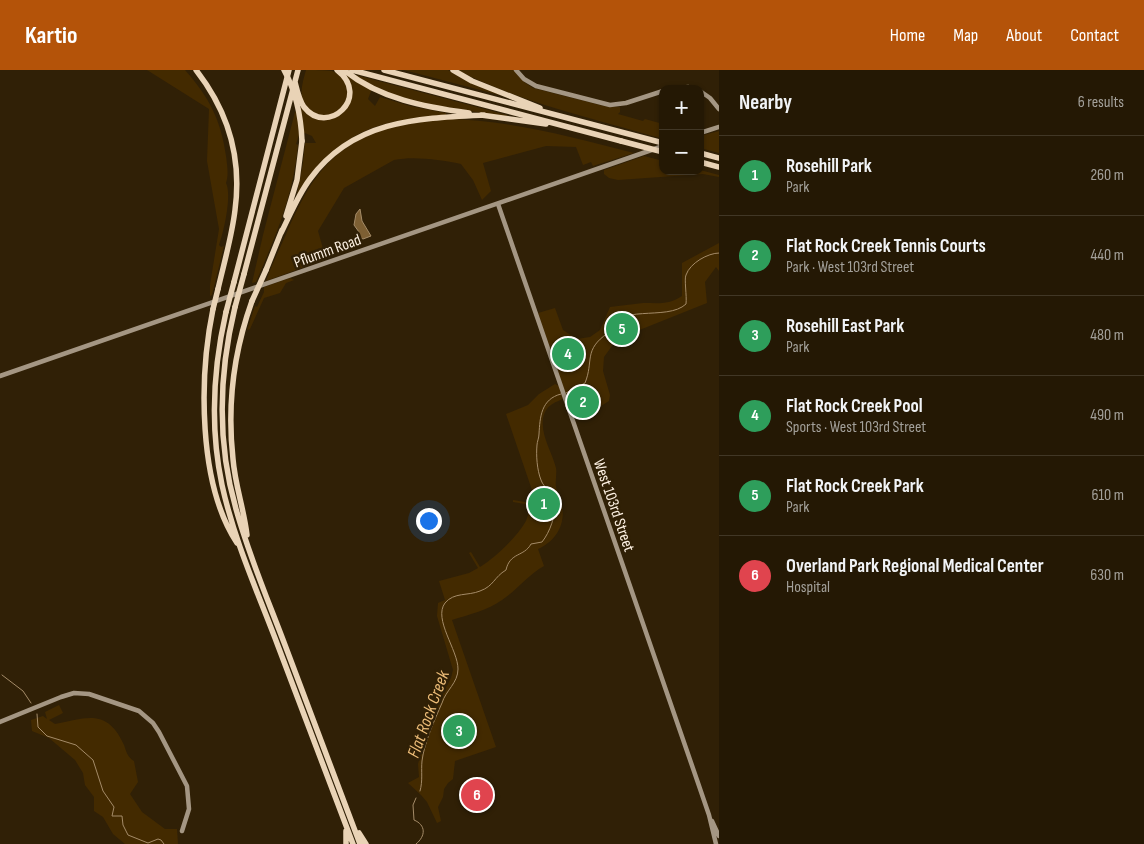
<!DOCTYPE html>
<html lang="en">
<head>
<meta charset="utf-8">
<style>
	body { margin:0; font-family:"Sofia Sans Condensed",sans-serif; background:#2c210e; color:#f1f3f6 }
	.controls { position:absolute; right:15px; top:15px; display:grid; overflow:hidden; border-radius:10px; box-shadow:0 1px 4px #0004 }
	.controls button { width:45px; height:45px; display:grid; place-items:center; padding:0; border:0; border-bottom:1px solid #413726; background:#241804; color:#f1f3f6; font:25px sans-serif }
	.you { position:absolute; left:428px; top:450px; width:18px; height:18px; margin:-12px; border:4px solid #fff; border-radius:50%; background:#1a73e8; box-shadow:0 0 0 8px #1a73e833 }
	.badge { display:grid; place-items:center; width:32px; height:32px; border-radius:50%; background:#b45309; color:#fff; font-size:16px; font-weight:700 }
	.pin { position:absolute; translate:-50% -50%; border:2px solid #fff; box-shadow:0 1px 5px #0006 }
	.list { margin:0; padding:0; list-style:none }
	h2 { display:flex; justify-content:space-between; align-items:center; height:65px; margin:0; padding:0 20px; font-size:21px }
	h2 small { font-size:16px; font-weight:400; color:#a3a09a }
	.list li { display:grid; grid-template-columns:32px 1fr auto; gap:15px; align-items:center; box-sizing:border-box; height:80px; padding:0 20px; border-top:1px solid #413726 }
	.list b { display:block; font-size:19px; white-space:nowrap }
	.list p { margin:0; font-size:16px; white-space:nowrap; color:#a3a09a }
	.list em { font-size:16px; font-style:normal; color:#a3a09a }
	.map { position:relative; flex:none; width:719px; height:774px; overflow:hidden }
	header { display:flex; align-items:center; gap:30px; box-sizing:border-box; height:70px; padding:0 25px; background:#b45309; color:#fff }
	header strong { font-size:24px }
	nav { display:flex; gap:28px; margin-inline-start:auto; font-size:18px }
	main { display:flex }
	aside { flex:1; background:#241804 }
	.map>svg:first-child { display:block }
	.green { fill:#432a00 }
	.water { fill:#7d5f33; stroke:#a48b68 }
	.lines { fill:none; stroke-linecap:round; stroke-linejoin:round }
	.stream { stroke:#a48b68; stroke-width:1 }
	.secondary { stroke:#a49683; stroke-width:4.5 }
	.highway { stroke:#e9d3b6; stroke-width:5.5 }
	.highway-bridge { stroke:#e9d3b6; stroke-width:5.5 }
	.labels { text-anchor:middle; stroke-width:5; stroke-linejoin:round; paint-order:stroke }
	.street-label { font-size:16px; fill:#fef2e4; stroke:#302006 }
	.water-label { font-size:18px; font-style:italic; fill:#ebbb77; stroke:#302006 }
</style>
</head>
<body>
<header>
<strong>Kartio</strong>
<nav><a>Home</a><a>Map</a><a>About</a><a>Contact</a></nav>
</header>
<main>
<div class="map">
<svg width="719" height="774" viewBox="0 0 719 774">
	<rect width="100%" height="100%" fill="#302006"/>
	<path class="green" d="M147 0H185C209 27 221 50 226 86 227 95 229 104 226 113 232 125 224 161 219 175L221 177 224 176 212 225 210 226V215L219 159 207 91 209 39Z
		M306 0C313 0 325 0 332 1 363 13 342 58 312 42 296 33 302 14 306 0Z
		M404 0H448L460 7 503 26Z
		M457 0H514L524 12 533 18 604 36 620 37V42L618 44 643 51 645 49 663 54V66L660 68C592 48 520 32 457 0Z
		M345 4H352L507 45V47L426 34 399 27 373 16 368 29 375 36 380 27 410 36 446 43V45C427 48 408 49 389 53 349 62 318 90 298 124H297L303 93 305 73H316L312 66 305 63 299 65 296 74 298 75C293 127 276 165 256 212L252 213 263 165 295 42 301 37 316 48 344 41 349 10Z
		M446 49C511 50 572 67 634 83L593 96 591 92 583 95 576 77 546 76 483 93 491 121 482 130 473 110 461 94C440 90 415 86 394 90L344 118 318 161 326 189 266 211C272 194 280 178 287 162 309 112 328 79 382 60 403 53 425 52 446 49Z
		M719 61V83L700 78V66Z
		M644 86 663 91V101L700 100 719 105V107L703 104 618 110 609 108 604 104V100Z
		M719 173V201L716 197 705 212 707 233 617 269 604 287 603 301 610 325 609 331 601 336 573 346 538 243 555 238 563 260 577 269 590 267 600 260 610 237C621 236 632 234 643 233 658 233 669 235 682 226V193Z
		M290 208 294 210 286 213 280 223 264 228 250 259 247 260 255 236 257 237 264 222V217Z
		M555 314 559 316 563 329C556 332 549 334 545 342 537 360 552 381 556 398 557 404 555 411 556 417 557 422 560 427 561 432 567 452 557 471 538 479L544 496C528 505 517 520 502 530 488 540 468 545 452 550L496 677 455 691 453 709 448 713 444 719 443 727 438 737 441 751 437 753 427 732 421 725 408 713 419 707 418 694 424 671 438 631 451 608 453 600 437 546 438 533 445 530 439 511 469 503 478 498 469 483 471 482 480 497C495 488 517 467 526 451 528 446 529 440 531 435L513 432V430L531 433 533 423 506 344 528 335 539 324Z
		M59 635 63 643 49 650 55 654C87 648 107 638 124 675 126 681 128 688 134 691L138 712 130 724 142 742 165 759H177L178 774H125L113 764 103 747 94 741V727L85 715 83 703 75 690 49 668 32 661 31 650 43 646 47 649 45 642Z"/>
	<path class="water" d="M360 139 362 151 371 166 363 169 359 167V162L354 155 356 144Z"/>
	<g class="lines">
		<path class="stream" d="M566 323 585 313C594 291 583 280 608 263 615 232 667 252 686 234 687 226 684 209 686 205 690 193 708 183 719 183
			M2 605 23 621 31 633
			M37 644 38 657 47 666 76 675 93 690 103 721 114 737 112 746H122L123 755 128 765 148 773 158 769 161 770 164 774
			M420 721C423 711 421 701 422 691 424 673 435 649 442 633 446 620 458 613 458 599 458 580 433 549 445 533 454 522 468 526 480 521 494 516 494 507 506 500 510 482 524 487 531 474L542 472C550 462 556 445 555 432 554 422 544 419 541 410 537 400 536 385 537 375 537 372 539 368 539 364 540 347 541 329 561 324
			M416 728 413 735 414 750C426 755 426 766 416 774"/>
		<path class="secondary" d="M516 0 524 9 536 16 610 35 626 33 663 21
			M673 19 688 17 694 19
			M700 21 710 28 719 39
			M700 63 719 57
			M498 134 697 710 709 745 716 774
			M0 306 663 76
			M0 652 61 627 74 623 89 624 139 641 153 653 159 662 187 716 189 739 182 761
			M712 751 719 766"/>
		<path class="highway" d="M196 0C228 41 242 88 235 140 232 166 224 193 218 219
			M344 0C380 29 425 37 469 43
			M352 0 621 71
			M384 0 663 73
			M453 0 472 11 540 38
			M295 12C297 20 299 30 304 37 327 67 372 27 337 0
			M481 45 546 54
			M700 83 719 88
			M700 92 719 97
			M286 146 297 110 302 71
			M281 163C290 145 298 125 310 109 353 50 418 48 484 45
			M266 200 282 160
			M244 204 298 0
			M234 212 289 0
			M235 237C219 303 217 373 236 439 249 486 268 530 285 575 310 641 335 708 360 774
			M213 239C199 307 198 414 237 473
			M226 242C213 299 210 358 222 415 234 470 258 523 278 576 303 642 328 708 353 774
			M247 465C244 439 235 415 233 389 227 335 234 281 252 231
			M346 761V774
			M359 763 366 774"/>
		<path class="highway-bridge" d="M284 0C296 22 301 46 302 71
			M621 71 663 82
			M252 231 266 200
			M235 237 244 204
			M213 239 218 219
			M226 242 234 212"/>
	</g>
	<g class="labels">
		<g class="street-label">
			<text transform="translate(327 180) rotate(-20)" y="6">Pflumm Road</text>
			<text transform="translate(615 435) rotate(71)" y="6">West 103rd Street</text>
		</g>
		<g class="water-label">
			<text transform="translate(428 644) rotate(-70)" y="6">Flat Rock Creek</text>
		</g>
	</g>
</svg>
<div class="controls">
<button>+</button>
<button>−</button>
</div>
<div class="you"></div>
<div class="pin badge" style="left:544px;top:434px;background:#2e9e5b">1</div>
<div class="pin badge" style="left:583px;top:332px;background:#2e9e5b">2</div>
<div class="pin badge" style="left:459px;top:661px;background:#2e9e5b">3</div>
<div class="pin badge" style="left:568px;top:284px;background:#2e9e5b">4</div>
<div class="pin badge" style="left:622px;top:259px;background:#2e9e5b">5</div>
<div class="pin badge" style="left:477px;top:725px;background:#e0444e">6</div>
</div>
<aside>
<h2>Nearby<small>6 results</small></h2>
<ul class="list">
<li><span class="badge" style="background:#2e9e5b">1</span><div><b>Rosehill Park</b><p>Park</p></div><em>260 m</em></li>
<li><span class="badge" style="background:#2e9e5b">2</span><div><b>Flat Rock Creek Tennis Courts</b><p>Park · West 103rd Street</p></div><em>440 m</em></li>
<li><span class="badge" style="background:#2e9e5b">3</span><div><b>Rosehill East Park</b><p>Park</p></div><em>480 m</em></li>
<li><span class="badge" style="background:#2e9e5b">4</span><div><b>Flat Rock Creek Pool</b><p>Sports · West 103rd Street</p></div><em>490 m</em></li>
<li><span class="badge" style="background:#2e9e5b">5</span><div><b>Flat Rock Creek Park</b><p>Park</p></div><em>610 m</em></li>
<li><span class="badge" style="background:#e0444e">6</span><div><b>Overland Park Regional Medical Center</b><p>Hospital</p></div><em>630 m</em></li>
</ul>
</aside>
</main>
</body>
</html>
